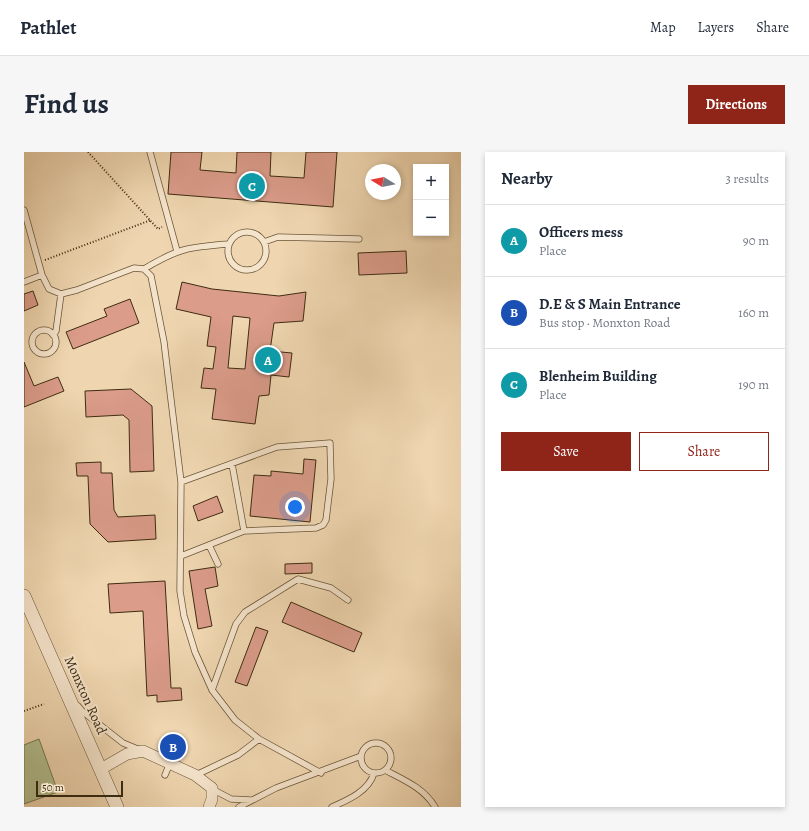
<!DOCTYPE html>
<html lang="en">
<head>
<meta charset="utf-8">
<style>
	body { margin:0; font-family:Alegreya,serif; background:#f6f6f7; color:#1f2937 }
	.controls { position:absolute; right:12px; top:12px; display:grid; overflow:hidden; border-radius:0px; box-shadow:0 2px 6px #0003 }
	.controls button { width:36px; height:36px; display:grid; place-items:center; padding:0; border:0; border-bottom:1px solid #e0e1e3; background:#fff; color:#1f2937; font:20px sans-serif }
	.compass { position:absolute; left:341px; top:12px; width:36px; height:36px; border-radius:50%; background:#fff; box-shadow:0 2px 6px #0003; rotate:280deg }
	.scale { position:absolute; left:12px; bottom:10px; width:87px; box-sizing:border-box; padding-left:4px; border:2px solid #3e2c11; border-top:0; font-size:11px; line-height:14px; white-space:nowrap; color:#3e2c11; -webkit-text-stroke:3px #f5e4cc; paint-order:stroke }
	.you { position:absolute; left:271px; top:355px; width:14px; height:14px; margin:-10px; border:3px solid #fff; border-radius:50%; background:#1a73e8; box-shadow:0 0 0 6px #1a73e833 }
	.badge { display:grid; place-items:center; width:26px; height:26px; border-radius:50%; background:#8f2418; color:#fff; font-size:13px; font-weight:700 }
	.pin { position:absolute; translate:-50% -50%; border:2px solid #fff; box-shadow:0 1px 4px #0006 }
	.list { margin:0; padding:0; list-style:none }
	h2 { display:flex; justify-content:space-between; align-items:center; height:52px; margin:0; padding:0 16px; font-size:17px }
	h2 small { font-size:13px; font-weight:400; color:#747a83 }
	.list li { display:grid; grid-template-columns:26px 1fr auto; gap:12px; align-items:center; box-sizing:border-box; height:72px; padding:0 16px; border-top:1px solid #e0e1e3 }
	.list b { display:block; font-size:15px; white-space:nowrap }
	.list p { margin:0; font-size:13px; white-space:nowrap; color:#747a83 }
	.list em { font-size:13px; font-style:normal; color:#747a83 }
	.actions { display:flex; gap:8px; padding:12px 16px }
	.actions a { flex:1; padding:9px 0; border:1px solid #8f2418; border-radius:0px; text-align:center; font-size:14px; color:#8f2418 }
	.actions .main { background:#8f2418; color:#fff }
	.map { position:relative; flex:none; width:437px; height:655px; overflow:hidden; border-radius:0px }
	header { display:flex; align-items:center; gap:24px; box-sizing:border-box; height:56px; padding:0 20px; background:#fff; border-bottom:1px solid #e0e1e3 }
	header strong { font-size:19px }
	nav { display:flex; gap:22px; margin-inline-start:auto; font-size:14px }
	.intro { display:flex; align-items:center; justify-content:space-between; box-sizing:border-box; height:96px; padding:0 24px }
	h1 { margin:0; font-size:28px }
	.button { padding:10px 18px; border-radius:0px; background:#8f2418; color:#fff; font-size:14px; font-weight:700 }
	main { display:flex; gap:24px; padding:0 24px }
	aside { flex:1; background:#fff; border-radius:0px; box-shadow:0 2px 6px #0003 }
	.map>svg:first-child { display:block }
	.green { fill:#b3bf90; stroke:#787650 }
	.building { fill:#db9c8a; stroke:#3e2c11; fill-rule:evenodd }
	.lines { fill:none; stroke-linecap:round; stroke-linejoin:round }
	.service-casing { stroke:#6a5639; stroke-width:7 }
	.minor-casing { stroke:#6a5639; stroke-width:12 }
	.tertiary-casing { stroke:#6a5639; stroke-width:14 }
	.path { stroke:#3e2c11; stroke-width:2; stroke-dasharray:1 2; stroke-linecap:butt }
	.service { stroke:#f5e4cc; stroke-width:5.5 }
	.minor { stroke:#f5e4cc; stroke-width:11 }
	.tertiary { stroke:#f5e4cc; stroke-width:13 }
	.labels { text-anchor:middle; stroke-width:4; stroke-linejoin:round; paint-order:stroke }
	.street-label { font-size:14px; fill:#3e2c11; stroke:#f5e4cc }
</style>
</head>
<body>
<header>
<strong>Pathlet</strong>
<nav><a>Map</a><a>Layers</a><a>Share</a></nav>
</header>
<div class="intro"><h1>Find us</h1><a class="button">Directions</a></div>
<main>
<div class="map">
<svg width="437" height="655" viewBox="0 0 437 655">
	<rect width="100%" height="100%" fill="#efd6b0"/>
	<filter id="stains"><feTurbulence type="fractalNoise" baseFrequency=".005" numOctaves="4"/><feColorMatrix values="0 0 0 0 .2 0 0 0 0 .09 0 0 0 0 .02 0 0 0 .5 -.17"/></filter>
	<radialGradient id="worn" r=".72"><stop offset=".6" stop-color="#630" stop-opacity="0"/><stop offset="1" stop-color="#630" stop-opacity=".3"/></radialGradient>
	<path class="green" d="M15 587 34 640 0 652V593Z"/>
	<path class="building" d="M147 0H178L176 18 212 21 213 0H247L246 24 280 26 282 0H313L309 55 144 42Z
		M382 99 383 121 335 123 334 101Z
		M158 130 188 137 255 144 282 140 279 169 250 171 246 199 268 201 265 225 247 223 245 243 235 244 231 272 188 267 192 237 177 236 180 216 189 217 192 195 183 194 187 165 152 157ZM209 164 226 166 221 217 204 216Z
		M9 139 14 153 0 159V142Z
		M106 147 115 171 49 197 42 180 83 164 80 157Z
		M0 210 10 234 34 225 40 239 0 255Z
		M107 237 128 254 130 319 106 320 105 268 99 263 62 265 61 239Z
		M280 307 292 308 286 370 226 364 230 323 247 324V319L279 322Z
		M77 310V321H88L90 358 94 365 131 363 132 387 84 390 66 372 64 324H53L52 311Z
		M193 344 199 360 174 369 169 354Z
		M288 411V421L261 422V412Z
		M191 415 194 434 181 437 188 474 174 477 165 419Z
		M141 429 147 536H157L158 548 133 550V543L123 544 119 459 86 461 84 432Z
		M267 450 338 481 330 500 258 470Z
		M232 475 244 479 223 534 211 530Z"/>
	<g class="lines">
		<g class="service-casing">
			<path id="service" d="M126 0 153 99
				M0 58 18 123 25 137 37 142 32 179 29 183
				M204 99a19 19 0 1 1 38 0a19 19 0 1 1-38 0Z
				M240 90 254 85 335 87
				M120 117C155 96 165 95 205 92
				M0 130 18 123
				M37 142 53 138 110 116 120 117 127 124 140 190 157 330 156 439 160 464 171 500 188 538 211 568 235 587 297 621
				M8 190a12 12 0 1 1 24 0a12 12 0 1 1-24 0Z
				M208 312 220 379
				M185 393 194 412
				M157 404 220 379 292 376 299 373 302 368 307 327 306 291 253 295 157 330
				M188 538 212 472 221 460 274 427 307 436 324 448
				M54 554 58 559 99 591 116 598
				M337 606a15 15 0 1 1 30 0a15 15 0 1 1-30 0Z
				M361 618C380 628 400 636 411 655
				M141 623 146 611
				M172 623 214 603 235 587
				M188 637 207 647 226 648
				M215 655 252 636 337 604
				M308 655C324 648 345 639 350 621"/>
		</g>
		<g class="minor-casing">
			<path id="minor" d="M77 617 103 602 119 599 171 623 188 636V647L185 655"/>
		</g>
		<g class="tertiary-casing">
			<path id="tertiary" d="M0 444 93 655"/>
		</g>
		<path class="path" d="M64 0 134 77 138 75
			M21 108 127 68
			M0 559 20 552"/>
		<use href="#service" class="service"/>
		<use href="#minor" class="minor"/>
		<use href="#tertiary" class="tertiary"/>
	</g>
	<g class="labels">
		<g class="street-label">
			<text transform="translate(62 543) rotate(66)" y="5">Monxton Road</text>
		</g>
	</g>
	<rect width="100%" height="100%" filter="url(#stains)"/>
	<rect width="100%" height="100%" fill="url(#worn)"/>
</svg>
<div class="controls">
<button>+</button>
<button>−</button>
</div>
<svg class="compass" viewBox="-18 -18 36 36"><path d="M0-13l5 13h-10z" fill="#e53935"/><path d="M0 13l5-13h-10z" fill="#747a83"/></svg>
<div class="scale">50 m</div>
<div class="you"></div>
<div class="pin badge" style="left:244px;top:208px;background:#0f9aa8">A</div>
<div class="pin badge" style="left:149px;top:595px;background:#1a4fb4">B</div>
<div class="pin badge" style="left:228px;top:34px;background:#0f9aa8">C</div>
</div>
<aside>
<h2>Nearby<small>3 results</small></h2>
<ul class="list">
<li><span class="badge" style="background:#0f9aa8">A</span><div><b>Officers mess</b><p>Place</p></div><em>90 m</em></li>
<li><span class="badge" style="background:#1a4fb4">B</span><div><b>D.E &amp; S Main Entrance</b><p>Bus stop · Monxton Road</p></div><em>160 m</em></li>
<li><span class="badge" style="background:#0f9aa8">C</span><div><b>Blenheim Building</b><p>Place</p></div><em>190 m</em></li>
</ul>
<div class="actions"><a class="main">Save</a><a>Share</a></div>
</aside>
</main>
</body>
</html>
